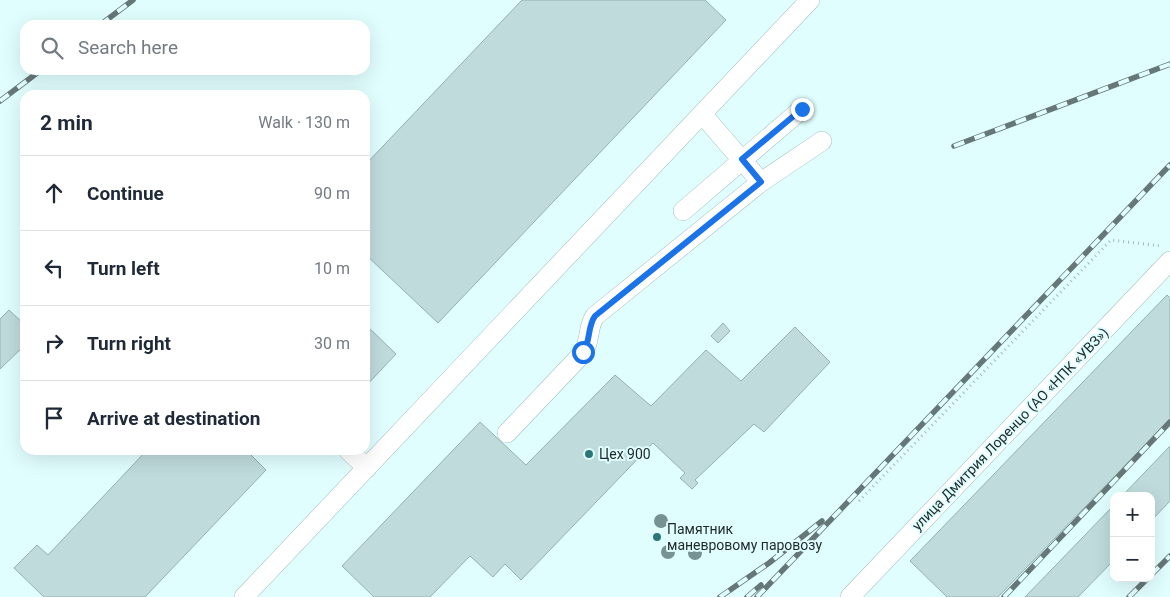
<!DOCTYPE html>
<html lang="en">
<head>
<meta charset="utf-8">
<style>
	body { margin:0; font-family:Roboto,sans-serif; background:#f2f2f3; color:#1f2937 }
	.controls { position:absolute; right:15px; bottom:15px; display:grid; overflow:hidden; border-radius:10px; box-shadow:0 5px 20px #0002 }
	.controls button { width:45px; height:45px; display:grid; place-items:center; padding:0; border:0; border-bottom:1px solid #e0e1e3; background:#fff; color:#1f2937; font:25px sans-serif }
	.stop { position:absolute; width:15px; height:15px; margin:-11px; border:4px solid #1a73e8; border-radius:50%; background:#fff }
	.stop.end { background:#1a73e8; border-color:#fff; box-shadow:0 1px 5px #0008 }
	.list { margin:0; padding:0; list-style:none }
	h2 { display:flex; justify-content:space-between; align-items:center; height:65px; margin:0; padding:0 20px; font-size:21px }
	h2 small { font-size:16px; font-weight:400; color:#747a83 }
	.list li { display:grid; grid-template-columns:32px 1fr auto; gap:15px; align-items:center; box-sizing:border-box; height:75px; padding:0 20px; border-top:1px solid #e0e1e3 }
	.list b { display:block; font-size:19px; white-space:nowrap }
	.list em { font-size:16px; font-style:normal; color:#747a83 }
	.icon { flex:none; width:28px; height:28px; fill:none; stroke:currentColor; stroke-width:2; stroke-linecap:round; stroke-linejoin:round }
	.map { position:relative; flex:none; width:1170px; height:597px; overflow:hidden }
	.search { position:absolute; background:#fff; box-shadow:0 5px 20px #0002; left:20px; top:20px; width:350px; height:55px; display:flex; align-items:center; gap:12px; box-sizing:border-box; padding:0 18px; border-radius:15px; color:#747a83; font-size:19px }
	.panel { position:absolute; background:#fff; box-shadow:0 5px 20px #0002; left:20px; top:90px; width:350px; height:365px; border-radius:15px }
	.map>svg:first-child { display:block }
	.building { fill:#bfdbdb; stroke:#94b0af }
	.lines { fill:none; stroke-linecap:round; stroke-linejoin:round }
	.minor-casing { stroke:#a2bebe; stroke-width:20 }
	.path { stroke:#a2b9b9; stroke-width:3; stroke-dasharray:1 4; stroke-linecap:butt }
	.minor { stroke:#fff; stroke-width:19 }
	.rail-casing { stroke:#677; stroke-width:5.5 }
	.rail { stroke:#e1fefe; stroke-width:4; stroke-dasharray:11; stroke-linecap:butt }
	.tree { fill:#779292 }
	.route { stroke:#1a73e8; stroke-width:6 }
	.poi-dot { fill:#2c7676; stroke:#e1fefe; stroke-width:2 }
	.labels { text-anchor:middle; stroke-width:4; stroke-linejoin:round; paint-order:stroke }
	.street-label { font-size:14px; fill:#1d2828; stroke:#e1fefe }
	.poi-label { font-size:14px; fill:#1d2828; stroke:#e1fefe; text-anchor:start }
</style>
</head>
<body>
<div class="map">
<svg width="1170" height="597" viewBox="0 0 1170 597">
	<rect width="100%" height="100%" fill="#e1fefe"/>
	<path class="building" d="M522 0H705L726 20 438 323 365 254V165Z
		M1167 295 1170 298V419L998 597H947L910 561Z
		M9 310 25 325V345L0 369V319Z
		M723 323 730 331 718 343 711 336Z
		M365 324 396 354 365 387Z
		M795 327 830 362 764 432 754 424 695 480 698 483 692 489 680 478 685 473 653 443 521 580 505 564 493 577 470 556 430 597H374L342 566 480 422 526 465 615 375 651 406 706 350 741 381Z
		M1170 446V501L1151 521V496H1122Z
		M147 450H246L266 470 145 597H44L14 568 37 545 48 555Z
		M1114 505V560L1078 597H1025Z"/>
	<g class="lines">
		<g class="minor-casing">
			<path id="minor" d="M761 182 822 141
				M683 211 802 109
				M507 433 583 353C591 341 587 327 595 316L761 182 702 114
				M348 450 367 468
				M244 597 810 0
				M850 597 1170 261"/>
		</g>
		<path class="path" d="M859 501 1111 240 1161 246"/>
		<use href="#minor" class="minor"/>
		<g class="rail-casing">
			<path id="rail" d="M100 25 133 0
				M0 101 41 70
				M954 146 1170 64
				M1151 575 1170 556
				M720 597 769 563 822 521
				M747 597 761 585
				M757 597 1170 165
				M1004 597 1170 422
				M1129 597 1148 578"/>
		</g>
		<use href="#rail" class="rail"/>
	</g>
	<g class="tree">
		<circle cx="661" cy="521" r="7"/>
		<circle cx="668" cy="552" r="7"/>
		<circle cx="695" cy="553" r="7"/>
	</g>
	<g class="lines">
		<path class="route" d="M583 352C591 341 587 327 595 316L761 182 742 159 802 109"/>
	</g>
	<g class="poi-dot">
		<circle cx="589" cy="454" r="5"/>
		<circle cx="657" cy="537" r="5"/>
	</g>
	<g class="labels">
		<g class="street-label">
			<text transform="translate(1010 429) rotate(-46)" y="5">улица Дмитрия Лоренцо (АО «НПК «УВЗ»)</text>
		</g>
		<g class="poi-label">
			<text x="599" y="459">Цех 900</text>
			<text x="667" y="534">Памятник<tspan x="667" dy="16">маневровому паровозу</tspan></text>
		</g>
	</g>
</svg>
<div class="controls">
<button>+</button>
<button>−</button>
</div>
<div class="stop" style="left:583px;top:352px"></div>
<div class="stop end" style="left:802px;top:109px"></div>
<div class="search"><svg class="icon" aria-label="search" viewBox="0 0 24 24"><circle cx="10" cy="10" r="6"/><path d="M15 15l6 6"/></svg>Search here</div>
<section class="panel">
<h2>2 min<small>Walk · 130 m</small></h2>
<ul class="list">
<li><svg class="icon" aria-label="ahead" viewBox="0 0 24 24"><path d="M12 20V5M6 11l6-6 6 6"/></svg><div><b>Continue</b></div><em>90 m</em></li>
<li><svg class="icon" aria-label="left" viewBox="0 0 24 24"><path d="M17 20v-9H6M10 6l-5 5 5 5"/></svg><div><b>Turn left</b></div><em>10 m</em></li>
<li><svg class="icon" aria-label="right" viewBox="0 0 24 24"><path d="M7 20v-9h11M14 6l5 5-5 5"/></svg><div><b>Turn right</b></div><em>30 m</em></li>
<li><svg class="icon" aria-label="arrive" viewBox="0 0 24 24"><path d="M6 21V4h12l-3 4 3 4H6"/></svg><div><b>Arrive at destination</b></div></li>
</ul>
</section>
</div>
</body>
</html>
